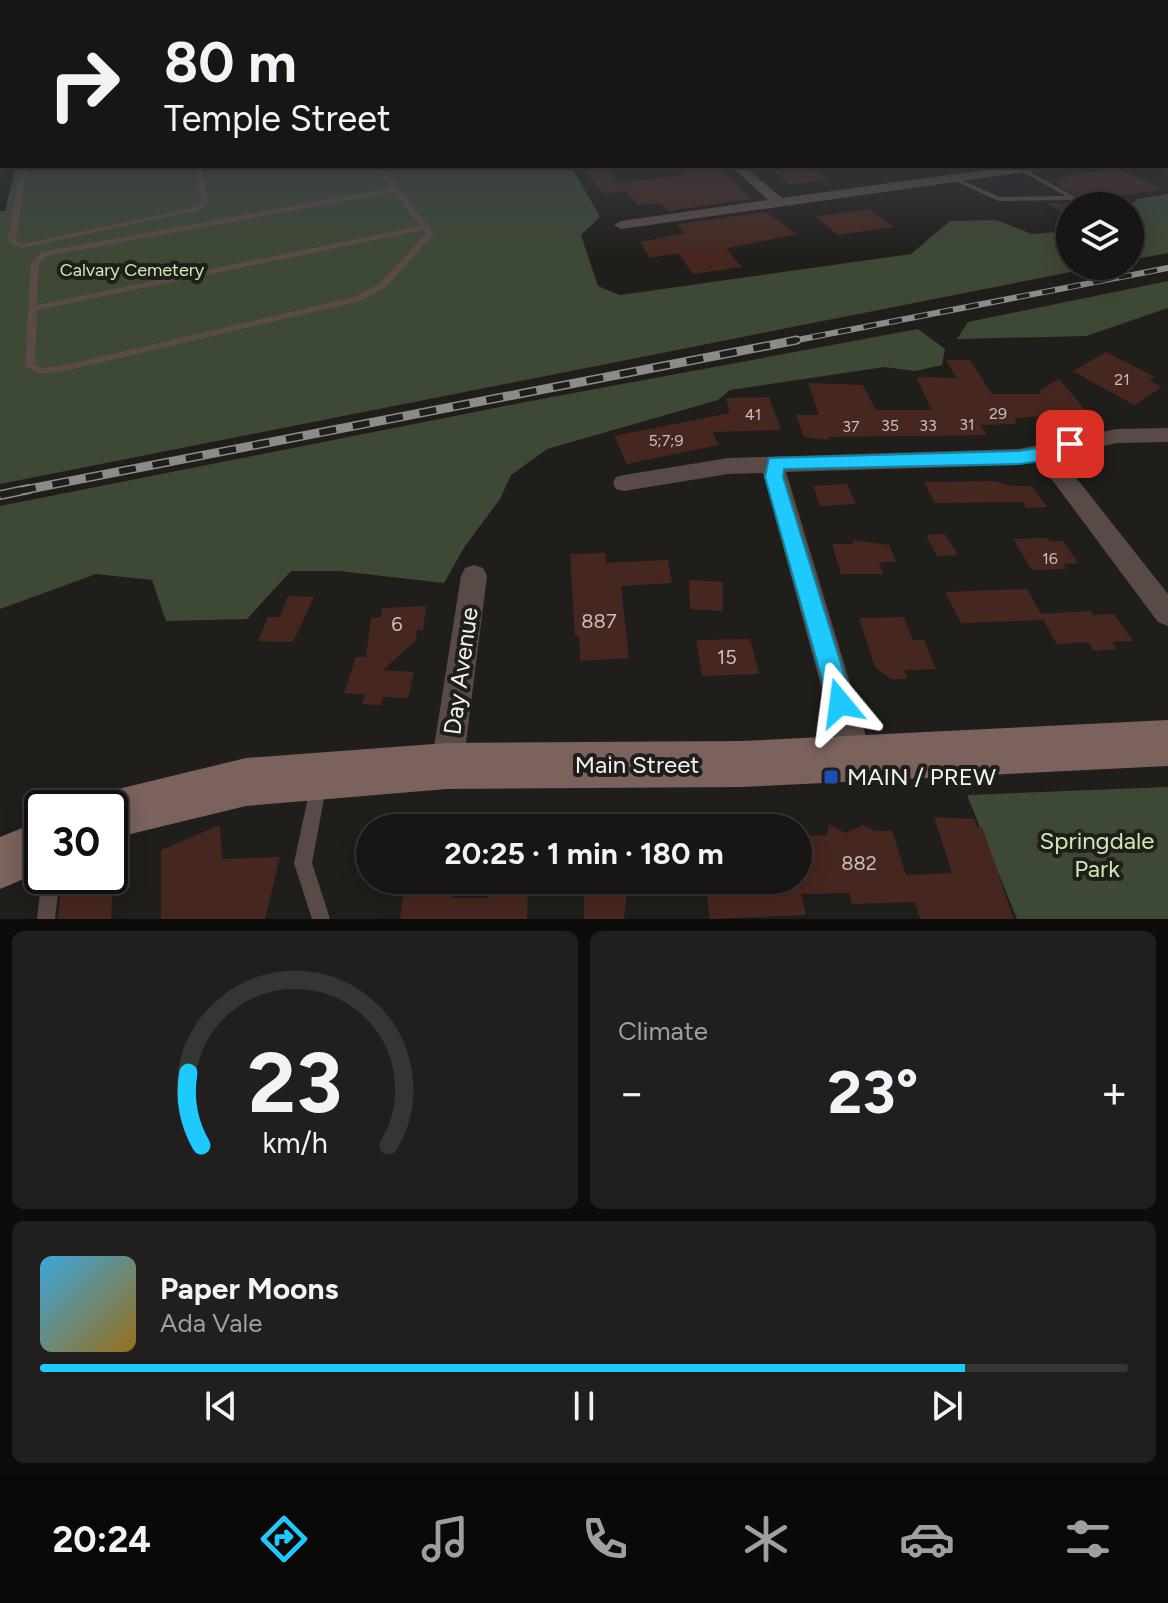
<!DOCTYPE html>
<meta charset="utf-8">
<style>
body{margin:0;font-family:Figtree,sans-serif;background:#211f1d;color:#f1f3f6;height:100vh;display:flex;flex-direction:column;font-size:30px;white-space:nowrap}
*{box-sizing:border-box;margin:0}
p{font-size:26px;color:#9f9fa0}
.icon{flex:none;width:44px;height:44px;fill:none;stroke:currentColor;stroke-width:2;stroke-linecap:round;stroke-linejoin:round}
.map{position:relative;height:919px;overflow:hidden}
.drawer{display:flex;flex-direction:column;gap:12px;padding:12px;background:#0d0c0b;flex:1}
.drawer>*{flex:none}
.hud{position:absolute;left:0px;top:0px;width:1168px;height:168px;box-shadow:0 4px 20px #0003,0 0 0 2px #363534;background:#181614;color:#f1f3f6;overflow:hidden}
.tools{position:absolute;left:1056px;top:192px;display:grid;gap:16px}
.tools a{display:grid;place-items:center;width:88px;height:88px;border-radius:50%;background:#181614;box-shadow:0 4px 20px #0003,0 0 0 2px #363534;font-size:40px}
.speed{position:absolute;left:24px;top:790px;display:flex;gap:16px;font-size:40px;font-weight:700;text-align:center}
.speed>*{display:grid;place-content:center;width:104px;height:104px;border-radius:50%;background:#181614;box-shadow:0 4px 20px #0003,0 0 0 2px #363534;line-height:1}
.speed .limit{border:4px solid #111;border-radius:12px;background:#fff;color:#111}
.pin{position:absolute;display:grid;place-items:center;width:68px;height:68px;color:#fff;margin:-34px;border-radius:16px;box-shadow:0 4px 12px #0006}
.me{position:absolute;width:88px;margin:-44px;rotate:344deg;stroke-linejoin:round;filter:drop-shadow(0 0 6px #0008)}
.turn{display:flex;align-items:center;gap:28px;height:168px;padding:0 32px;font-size:36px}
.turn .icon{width:104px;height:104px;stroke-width:2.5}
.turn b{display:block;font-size:56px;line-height:68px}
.big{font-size:60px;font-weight:700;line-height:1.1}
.drawer .tile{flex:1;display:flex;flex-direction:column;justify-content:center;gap:12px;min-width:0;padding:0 28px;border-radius:12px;background:#211f1d}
.drawer .dial{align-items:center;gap:0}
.dial svg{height:208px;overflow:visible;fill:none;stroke:#363534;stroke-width:7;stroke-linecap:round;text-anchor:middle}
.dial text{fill:#f1f3f6;stroke:none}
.song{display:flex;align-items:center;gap:24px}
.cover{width:96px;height:96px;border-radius:12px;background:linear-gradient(135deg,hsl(200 70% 55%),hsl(40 70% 35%))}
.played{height:8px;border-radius:4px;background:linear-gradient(90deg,#1ec9fd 85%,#363534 85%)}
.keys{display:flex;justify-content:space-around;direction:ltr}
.heat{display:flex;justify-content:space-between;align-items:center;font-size:44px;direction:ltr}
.drawer .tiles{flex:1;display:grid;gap:12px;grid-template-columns:1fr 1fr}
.tile:last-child{grid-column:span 2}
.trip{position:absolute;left:356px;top:814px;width:456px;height:80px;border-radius:40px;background:#181614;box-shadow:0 4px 20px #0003,0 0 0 2px #363534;font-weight:700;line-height:80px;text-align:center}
.tab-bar{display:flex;height:128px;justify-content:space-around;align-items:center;background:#0a0908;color:#9f9fa0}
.tab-bar .icon{width:56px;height:56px}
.tab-bar .on{color:#1ec9fd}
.tab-bar b{font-size:36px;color:#f1f3f6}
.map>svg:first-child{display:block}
</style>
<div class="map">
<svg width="1168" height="919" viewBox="0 0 1168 919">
<rect width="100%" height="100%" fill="#201e1a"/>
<g fill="#3e4935">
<polygon points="16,166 571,166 600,217 581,235 598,286 620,295 911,254 950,221 996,220 1032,234 1070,231 1070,266 1101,266 0,484 0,211 5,211"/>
<polygon points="1168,194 1168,253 1130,260 1130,206 1137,199"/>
<polygon points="1168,281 1168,308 1086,336 957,339 968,322"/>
<polygon points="918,329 945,349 942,365 915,371 884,367 730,390 718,400 547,449 511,475 500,499 465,546 444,583 339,571 291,571 247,619 166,621 152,580 96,574 0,609 0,506 520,403"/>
<polygon points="1168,787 1168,919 1017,919 967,795"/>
</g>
<g fill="#46271f">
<polygon points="606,166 625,191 603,194 584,168"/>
<polygon points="675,166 716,166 752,199 667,211 661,204 637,205 620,183 684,175"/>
<polygon points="768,166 808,166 827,179 791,185"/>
<polygon points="1118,168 1163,190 1100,198 1115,206 1070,206 1070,217 1046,203 1074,203 1080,199 1055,182 1069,180 1061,176"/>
<polygon points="869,209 894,227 837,235 816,216"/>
<polygon points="766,212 797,234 729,248 727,250 742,267 693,274 678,253 650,258 640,242 684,233 677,224"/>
<polygon points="1106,352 1155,377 1150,381 1162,387 1134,405 1073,371"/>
<polygon points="946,360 970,360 992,394 1042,394 1039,391 1059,379 1088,413 1015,418 1016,424 980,425 987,435 828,437 829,440 804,437 796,415 819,415 808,383 863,385 876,410 932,410 916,377 957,378"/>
<polygon points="769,397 781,430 712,432 719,445 627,464 614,436 730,413 726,398"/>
<polygon points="995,481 1013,486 1032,486 1047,507 1026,508 1023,502 935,503 924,482"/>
<polygon points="847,484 856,504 820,506 813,486"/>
<polygon points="945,534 958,555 937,556 926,535"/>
<polygon points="1047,538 1050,541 1063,541 1078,563 1063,564 1067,569 1032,570 1013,539"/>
<polygon points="852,540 889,545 896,562 879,562 883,574 841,574 832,544 854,544"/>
<polygon points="605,553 606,563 668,560 672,583 621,586 629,658 580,661 579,636 575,636 570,554"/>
<polygon points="689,580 723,582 723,611 690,609"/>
<polygon points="1027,589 1041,614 1091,611 1094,615 1114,614 1133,641 1112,642 1116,649 1094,651 1088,642 1057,644 1043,620 961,623 945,592"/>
<polygon points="288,596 314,597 293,642 258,641 268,617 280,617"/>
<polygon points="426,606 423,630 417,630 416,640 383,670 414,672 408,698 383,697 381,705 362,704 365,694 344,693 356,657 366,657 371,618 381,617 382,608"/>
<polygon points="904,617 913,640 924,640 936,669 904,670 908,679 891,679 875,667 859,618"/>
<polygon points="750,639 759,674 702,676 696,640"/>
<polygon points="934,817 974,819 977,827 982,827 1014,919 920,919 915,902 852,904 849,893 801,894 806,915 710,919 705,880 798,880 798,836 827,835 829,824 845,833 864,825 875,831 892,831 906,875 952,873"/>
<polygon points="220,825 222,859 280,857 265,919 161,919 161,850"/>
<polygon points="94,876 113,876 111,919 58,919 61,890"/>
<polygon points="405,880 454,880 453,898 488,898 489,880 528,880 527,919 400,919"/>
<polygon points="584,880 628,880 624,919 584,919"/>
</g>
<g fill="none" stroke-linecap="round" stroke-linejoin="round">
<g fill="#5a4a47" fill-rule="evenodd">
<polygon points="21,166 27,166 16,238 16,241 23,244 196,207 202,201 195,166 201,166 208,201 200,210 22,248 10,244 8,238"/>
<path d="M375,166H381L434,234L385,288L360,301L65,371L41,374L25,366L31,263L41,252L391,188ZM394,192L420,226L37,305L39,264L46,256ZM423,230L426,234L379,284L354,297L65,365L42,368L35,365L37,310Z"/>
<polygon points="1021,167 1077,198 1074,200 999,201 951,179 956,178 1000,197 1066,196 1019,170 1019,168"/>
<polygon points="318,780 324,782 326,788 312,863 330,919 312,919 294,863 310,788 312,782"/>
<polygon points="42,876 60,876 55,919 37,919"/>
</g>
<g fill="#5a4a47" fill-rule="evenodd">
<polygon points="1168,144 1168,152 1166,153 1166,145"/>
<polygon points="731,166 744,166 782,198 1013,166 1046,166 1040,170 621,229 614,225 621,221 768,200"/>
<polygon points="1168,428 1168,442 1117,443 1059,456 1168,594 1168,626 1158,622 1038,461 1019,465 786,472 873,759 868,770 857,775 846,770 841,759 763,473 728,474 624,491 616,489 613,483 616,477 624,475 728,458 1019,449 1117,429"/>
<polygon points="474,565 483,568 487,576 463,766 458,777 447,782 436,777 431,766 461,576 465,568"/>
</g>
<g fill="#7b625d" fill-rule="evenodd">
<polygon points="1168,720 1168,766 742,787 447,789 246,806 110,839 110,808 88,808 93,798 110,791 246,758 447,743 742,741"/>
<polygon points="42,820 42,871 0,889 0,837"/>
</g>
<polygon fill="#95746f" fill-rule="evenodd" points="0,156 2,166 9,166 0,168"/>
<g stroke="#8d8b88" stroke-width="6">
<polyline id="rail-far2" points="787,342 1168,268"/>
</g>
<g stroke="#8d8b88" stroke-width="9">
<polyline id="rail-far1" points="19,491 797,340"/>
</g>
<g stroke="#8d8b88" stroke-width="10">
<polyline id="rail" points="0,495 29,489"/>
</g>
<use href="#rail-far2" stroke="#201e1a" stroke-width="4" stroke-dasharray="13" stroke-linecap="butt"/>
<use href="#rail-far1" stroke="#201e1a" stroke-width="6" stroke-dasharray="17" stroke-linecap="butt"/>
<use href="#rail" stroke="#201e1a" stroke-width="7" stroke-dasharray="21" stroke-linecap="butt"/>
</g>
<linearGradient id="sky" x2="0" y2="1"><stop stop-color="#12100e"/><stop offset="0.5" stop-color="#3c4149"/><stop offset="1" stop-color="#3c4149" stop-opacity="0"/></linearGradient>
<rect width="1168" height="259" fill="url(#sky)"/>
<polygon fill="#1ec9fd" stroke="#1483a4" stroke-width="2" points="1070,438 1076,439 1076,448 1048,460 1019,464 784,469 783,477 853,703 849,711 840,715 831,711 765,477 769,458 1019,451 1045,447"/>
<rect fill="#1a4fb4" stroke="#201e1a" stroke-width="3" x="823" y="769" width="16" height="16" rx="4"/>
<g text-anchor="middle" stroke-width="8" stroke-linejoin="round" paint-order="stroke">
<g font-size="16" fill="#c8bfbc">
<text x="1122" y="385">21</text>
<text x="998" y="419">29</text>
<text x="753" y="420">41</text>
<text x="967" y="430">31</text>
<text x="890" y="431">35</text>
<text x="928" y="431">33</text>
<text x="851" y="432">37</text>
<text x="666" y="446">5;7;9</text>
<text x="1050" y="564">16</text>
</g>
<g font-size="18" fill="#cceab3" stroke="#201e1a">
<text x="132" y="276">Calvary Cemetery</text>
</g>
<g font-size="20" fill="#c8bfbc">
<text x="599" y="628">887</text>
<text x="397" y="631">6</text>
<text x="727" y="664">15</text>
<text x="859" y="870">882</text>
</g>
<g font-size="24" fill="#f3f2f0" stroke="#201e1a">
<text transform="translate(461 671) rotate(-82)" y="8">Day Avenue</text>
<text x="637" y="773">Main Street</text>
</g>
<g font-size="24" fill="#f3f2f0" stroke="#201e1a" text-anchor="start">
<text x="847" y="785">MAIN / PREW</text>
</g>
<g font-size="24" fill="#cceab3" stroke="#201e1a">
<text x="1097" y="849">Springdale<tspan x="1097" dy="28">Park</tspan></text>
</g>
</g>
</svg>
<div class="tools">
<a><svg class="icon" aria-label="layers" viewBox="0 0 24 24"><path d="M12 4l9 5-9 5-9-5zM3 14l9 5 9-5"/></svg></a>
</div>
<div class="speed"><div class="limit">30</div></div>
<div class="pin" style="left:1070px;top:444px;background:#d93025"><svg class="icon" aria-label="arrive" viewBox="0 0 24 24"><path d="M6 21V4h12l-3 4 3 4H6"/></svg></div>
<svg class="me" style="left:840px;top:703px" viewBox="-20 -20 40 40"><path d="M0-17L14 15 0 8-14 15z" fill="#1ec9fd" stroke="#fff" stroke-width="4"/></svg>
<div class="trip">20:25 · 1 min · 180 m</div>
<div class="hud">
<div class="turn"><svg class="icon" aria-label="right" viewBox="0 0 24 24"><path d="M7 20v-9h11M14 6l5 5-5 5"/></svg><div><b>80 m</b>Temple Street</div></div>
</div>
</div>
<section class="drawer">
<div class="tiles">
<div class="tile dial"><svg viewBox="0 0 100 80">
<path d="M14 69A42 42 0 1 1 86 69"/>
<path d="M14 69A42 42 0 0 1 9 41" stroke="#1ec9fd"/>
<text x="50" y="56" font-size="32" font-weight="700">23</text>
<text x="50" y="72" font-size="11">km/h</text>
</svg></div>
<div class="tile"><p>Climate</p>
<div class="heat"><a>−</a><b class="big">23°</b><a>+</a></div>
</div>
<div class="tile">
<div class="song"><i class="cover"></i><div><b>Paper Moons</b><p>Ada Vale</p></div></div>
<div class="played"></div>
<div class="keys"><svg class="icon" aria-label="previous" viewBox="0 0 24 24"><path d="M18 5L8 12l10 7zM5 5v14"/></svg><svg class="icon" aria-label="pause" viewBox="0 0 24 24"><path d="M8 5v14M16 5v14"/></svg><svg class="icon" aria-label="next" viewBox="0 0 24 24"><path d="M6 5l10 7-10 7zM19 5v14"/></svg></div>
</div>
</div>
</section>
<nav class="tab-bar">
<b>20:24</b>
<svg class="icon on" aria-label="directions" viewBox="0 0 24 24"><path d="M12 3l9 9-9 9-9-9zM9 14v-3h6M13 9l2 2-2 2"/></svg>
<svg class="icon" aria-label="music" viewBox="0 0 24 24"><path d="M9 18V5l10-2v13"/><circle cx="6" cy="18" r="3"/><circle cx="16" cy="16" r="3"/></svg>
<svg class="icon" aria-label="phone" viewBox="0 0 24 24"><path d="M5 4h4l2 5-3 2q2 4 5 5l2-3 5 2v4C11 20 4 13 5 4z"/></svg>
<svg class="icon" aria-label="climate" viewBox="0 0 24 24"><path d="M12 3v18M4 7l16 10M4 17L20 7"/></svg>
<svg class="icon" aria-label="car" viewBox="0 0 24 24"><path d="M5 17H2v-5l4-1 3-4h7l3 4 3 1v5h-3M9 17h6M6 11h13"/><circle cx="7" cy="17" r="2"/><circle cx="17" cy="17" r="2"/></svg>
<svg class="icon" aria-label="filters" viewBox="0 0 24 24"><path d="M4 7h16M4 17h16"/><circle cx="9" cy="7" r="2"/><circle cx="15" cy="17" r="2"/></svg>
</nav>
